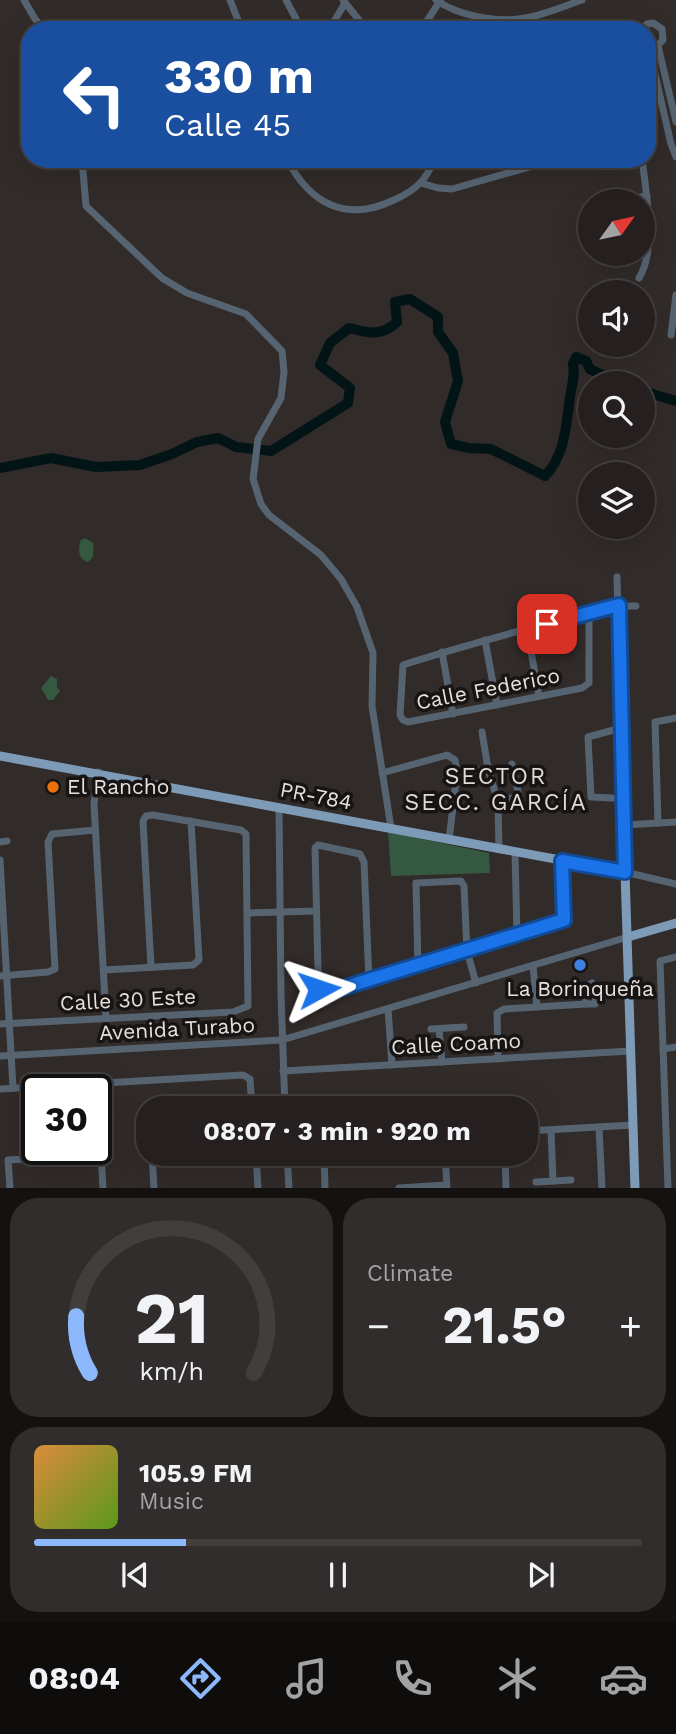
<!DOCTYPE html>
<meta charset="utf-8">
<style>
body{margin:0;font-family:"Work Sans",sans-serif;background:#312d2c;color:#f1f3f6;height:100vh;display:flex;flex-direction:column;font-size:26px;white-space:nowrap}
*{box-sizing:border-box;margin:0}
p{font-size:23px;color:#a3a3a4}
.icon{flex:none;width:38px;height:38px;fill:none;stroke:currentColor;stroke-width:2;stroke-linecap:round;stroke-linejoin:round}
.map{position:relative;height:1188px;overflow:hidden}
.details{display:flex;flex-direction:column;gap:10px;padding:10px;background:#141211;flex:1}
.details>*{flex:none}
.hud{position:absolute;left:21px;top:21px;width:635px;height:147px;border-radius:28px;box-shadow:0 7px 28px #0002,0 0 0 2px #423e3d;background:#1a4fa0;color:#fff;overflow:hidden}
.needle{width:46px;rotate:57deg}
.fabs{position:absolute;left:578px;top:189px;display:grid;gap:14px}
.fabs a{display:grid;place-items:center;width:77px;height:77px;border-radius:50%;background:#25201f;box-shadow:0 7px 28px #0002,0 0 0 2px #423e3d;font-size:35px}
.speed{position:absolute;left:21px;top:1074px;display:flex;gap:14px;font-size:35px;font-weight:700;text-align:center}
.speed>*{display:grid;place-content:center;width:91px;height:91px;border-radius:50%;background:#25201f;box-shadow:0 7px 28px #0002,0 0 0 2px #423e3d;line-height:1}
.speed .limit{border:4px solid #111;border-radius:10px;background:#fff;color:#111}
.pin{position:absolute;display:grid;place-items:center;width:60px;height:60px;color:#fff;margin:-30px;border-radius:14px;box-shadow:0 4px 10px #0006}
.me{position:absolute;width:77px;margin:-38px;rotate:85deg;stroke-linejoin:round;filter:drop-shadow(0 0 5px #0008)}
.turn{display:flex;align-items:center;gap:24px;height:147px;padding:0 28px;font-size:32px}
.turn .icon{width:91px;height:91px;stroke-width:2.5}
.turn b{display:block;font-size:49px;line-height:60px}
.big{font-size:52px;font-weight:700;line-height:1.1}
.details .card{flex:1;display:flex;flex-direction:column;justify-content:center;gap:10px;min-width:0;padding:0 24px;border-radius:28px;background:#312d2c}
.details .dial{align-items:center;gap:0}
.dial svg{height:182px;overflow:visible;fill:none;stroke:#423e3d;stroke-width:7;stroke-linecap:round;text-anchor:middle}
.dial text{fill:#f1f3f6;stroke:none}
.song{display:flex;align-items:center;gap:21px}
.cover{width:84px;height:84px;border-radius:10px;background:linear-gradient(135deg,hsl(30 70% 55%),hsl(90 70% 35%))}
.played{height:7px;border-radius:4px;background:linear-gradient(90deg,#8db9fc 25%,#423e3d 25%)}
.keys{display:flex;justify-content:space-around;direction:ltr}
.heat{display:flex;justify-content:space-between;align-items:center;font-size:38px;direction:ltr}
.details .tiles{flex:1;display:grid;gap:10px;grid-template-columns:1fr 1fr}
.card:last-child{grid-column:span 2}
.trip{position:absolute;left:136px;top:1096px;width:402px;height:70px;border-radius:28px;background:#25201f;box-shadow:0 7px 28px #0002,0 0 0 2px #423e3d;font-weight:700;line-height:70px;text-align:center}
.tabs{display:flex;height:112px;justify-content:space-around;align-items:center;background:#0f0d0c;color:#a3a3a4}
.tabs .icon{width:49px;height:49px}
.tabs .active{color:#8db9fc}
.tabs b{font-size:32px;color:#f1f3f6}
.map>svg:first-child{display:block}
</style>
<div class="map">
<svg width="676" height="1188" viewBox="0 0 676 1188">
<rect width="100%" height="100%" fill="#312b29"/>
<g fill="#355841">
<path d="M85,538L93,543C94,550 95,559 87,562C77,557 79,550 80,541Z"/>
<polygon points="51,676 57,679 57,687 60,691 53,700 48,700 41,688"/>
<polygon points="388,832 489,853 490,873 391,876"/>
</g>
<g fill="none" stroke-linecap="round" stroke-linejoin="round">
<g stroke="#031417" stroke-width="10">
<polyline points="642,391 676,401"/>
<path d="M0,468L51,458L96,467L140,465L172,454L197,442L218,438L236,447L271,451L348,403L350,388L320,365L330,343L349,328C368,333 381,337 397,322L395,302L410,299L438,317V332L453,353L458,381L445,422L451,444L469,448L491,449L545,476C567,453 566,421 571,391C573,380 575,375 573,364L576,357L586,361L590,369L618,383"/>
</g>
<g stroke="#566472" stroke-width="7">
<polyline points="24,0 35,19 45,30"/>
<polyline points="230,0 242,30"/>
<polyline points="286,0 302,30"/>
<polyline points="343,0 367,30"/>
<path d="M436,0C458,16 498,23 525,18C544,15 564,6 582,0"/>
<polyline points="329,30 345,3"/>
<polyline points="421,30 440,1"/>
<polyline points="591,30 627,30"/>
<polyline points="641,30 647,24 653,23 662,29 663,40 656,47"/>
<polyline points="658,46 676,122"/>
<polyline points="649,48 671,144 676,157"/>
<polyline points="82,159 86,206 162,278 187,293 246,314 282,351 284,372 281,398 258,439 253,479 261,504 269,515 321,555 341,579 357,607 373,653 372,706 391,828"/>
<path d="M287,159C310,204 346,223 394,200C403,196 414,190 421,182C427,176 431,167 435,159"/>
<polyline points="421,183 438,188 452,189 557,159"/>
<polyline points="615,201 647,196"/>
<path d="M639,278C657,250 646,192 642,159"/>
<polyline points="671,335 676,295"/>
<polyline points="617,577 625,872 676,884"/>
<path d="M589,613V683L582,688L408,722L403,720L400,715L403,665C452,649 502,636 552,622C580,615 608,605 636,606"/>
<polyline points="527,629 539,696"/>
<polyline points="485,640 497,705"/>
<polyline points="442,652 453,714"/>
<polyline points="482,732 488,769 498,802 499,849"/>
<polyline points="98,772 94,804 106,1018"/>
<polyline points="382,773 447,755 455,760 457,773 449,840"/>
<polyline points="457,773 488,769"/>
<polyline points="612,798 591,797 588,737 621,728"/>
<polyline points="498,802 519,796 512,764"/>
<polyline points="279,807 281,994 285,1108"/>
<polyline points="658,823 655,722 676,718"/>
<polyline points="624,825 676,822"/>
<polyline points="0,842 7,841"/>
<polyline points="515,852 517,936"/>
<polyline points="0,860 13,1088"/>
<polyline points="248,913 316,911"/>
<polyline points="418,966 416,883 461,881 464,886 467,951 476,983"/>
<polyline points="533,966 537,1007"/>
<polyline points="104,970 193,965 199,960 191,821"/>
<polyline points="0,976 48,972 55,969 48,842 52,834 95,830"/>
<path d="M369,981L364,862L360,854L318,845L315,848L318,970L319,989L325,994C405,970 485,947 563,920L562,861"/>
<polygon points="592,983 596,990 595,1004 586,1004 585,987"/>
<polyline points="388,1009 392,1065"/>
<polyline points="0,1024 233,1012 248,1006 246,834 241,830 153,815 146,816 143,821 151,967"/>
<polyline points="431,1029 464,1027"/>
<polyline points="439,1029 442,1062"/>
<polyline points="663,1049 676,1047"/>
<polyline points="0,1056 282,1040 628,937"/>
<polyline points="498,1059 497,1013 504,1009 586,1004"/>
<polyline points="283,1071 631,1051"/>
<polyline points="97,1083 103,1188"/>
<polyline points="0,1089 243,1075 250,1079 252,1108"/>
<polyline points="599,1127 602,1188"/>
<polyline points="551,1130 553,1181"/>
<polyline points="527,1131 633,1125"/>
<polyline points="152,1153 154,1188"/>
<polyline points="256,1153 258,1188"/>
<polyline points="287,1153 289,1188"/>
<polyline points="324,1153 325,1188"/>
<polyline points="445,1153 447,1188"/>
<polyline points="505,1153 506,1188"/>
<polyline points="536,1182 571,1180"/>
<polyline points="10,1188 8,1160 102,1155"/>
<polyline points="399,1188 446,1185"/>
<polyline points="668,1188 660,961 676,957"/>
</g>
<g stroke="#7d9ab7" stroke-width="9">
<polyline points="0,756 625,872 635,1188"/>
<polyline points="628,937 676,923"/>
</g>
</g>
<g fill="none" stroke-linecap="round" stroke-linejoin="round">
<g stroke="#114b97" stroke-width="18">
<polyline id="route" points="319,989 326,993 564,920 562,861 625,872 619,605 547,624"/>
</g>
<use href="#route" stroke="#1a73e8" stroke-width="12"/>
</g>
<circle fill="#e8710a" stroke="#171413" stroke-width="2.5" cx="53" cy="787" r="7"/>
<circle fill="#3f7fe0" stroke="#171413" stroke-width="2.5" cx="580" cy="965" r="7"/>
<g text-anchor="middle" stroke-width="7" stroke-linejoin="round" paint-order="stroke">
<g font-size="21" fill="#e5e1df" stroke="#171413">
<text transform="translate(488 689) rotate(-11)" y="7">Calle Federico</text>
<text transform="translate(316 796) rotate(11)" y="7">PR-784</text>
<text transform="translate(128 1000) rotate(-3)" y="7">Calle 30 Este</text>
<text transform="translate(177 1029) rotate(-3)" y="7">Avenida Turabo</text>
<text transform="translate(456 1044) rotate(-3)" y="7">Calle Coamo</text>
</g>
<g font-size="21" fill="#e5e1df" stroke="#171413" text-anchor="start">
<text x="67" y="794">El Rancho</text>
<text x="580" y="996" text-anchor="middle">La Borinqueña</text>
</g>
<g font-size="23" letter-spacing="2" fill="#e1d9d6" stroke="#171413">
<text x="496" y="784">SECTOR<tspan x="496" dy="26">SECC. GARCÍA</tspan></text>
</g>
</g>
</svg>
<div class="fabs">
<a><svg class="needle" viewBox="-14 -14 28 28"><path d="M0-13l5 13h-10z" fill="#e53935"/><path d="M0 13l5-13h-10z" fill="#a3a3a4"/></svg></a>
<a><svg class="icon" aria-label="sound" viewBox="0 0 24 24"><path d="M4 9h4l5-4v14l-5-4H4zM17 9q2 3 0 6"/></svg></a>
<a><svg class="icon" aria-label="search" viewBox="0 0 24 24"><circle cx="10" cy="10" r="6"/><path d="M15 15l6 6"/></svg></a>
<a><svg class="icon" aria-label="layers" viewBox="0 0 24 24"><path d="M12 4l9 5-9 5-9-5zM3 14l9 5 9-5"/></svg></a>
</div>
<div class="speed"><div class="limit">30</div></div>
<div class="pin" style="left:547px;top:624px;background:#d93025"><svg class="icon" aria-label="arrive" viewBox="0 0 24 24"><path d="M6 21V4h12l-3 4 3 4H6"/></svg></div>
<svg class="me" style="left:319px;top:989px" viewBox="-20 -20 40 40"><path d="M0-17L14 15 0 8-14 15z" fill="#1a73e8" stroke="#fff" stroke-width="4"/></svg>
<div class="trip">08:07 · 3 min · 920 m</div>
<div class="hud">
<div class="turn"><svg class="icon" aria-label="left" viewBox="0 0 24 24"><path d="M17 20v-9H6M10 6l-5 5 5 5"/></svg><div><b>330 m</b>Calle 45</div></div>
</div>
</div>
<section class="details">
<div class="tiles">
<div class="card dial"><svg viewBox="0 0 100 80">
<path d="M14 69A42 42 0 1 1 86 69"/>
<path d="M14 69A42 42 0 0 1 8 44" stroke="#8db9fc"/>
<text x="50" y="56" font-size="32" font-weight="700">21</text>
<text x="50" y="72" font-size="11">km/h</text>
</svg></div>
<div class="card"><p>Climate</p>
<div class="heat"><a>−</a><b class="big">21.5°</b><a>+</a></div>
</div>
<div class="card">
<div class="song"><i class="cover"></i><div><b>105.9 FM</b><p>Music</p></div></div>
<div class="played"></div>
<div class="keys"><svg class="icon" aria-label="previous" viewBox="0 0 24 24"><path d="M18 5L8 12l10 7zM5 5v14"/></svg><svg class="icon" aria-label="pause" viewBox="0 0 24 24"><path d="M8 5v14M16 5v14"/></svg><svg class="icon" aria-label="next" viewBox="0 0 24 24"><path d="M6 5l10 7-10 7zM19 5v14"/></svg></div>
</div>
</div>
</section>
<nav class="tabs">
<b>08:04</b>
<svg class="icon active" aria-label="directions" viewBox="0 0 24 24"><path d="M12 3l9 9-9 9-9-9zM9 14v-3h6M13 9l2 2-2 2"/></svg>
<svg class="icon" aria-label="music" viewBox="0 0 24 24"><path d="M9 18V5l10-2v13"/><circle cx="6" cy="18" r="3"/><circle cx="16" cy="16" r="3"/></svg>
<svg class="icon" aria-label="phone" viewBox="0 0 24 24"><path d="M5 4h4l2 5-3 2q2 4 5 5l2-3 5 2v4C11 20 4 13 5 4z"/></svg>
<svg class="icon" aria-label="climate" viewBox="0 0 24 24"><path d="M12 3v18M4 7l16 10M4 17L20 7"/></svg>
<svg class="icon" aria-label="car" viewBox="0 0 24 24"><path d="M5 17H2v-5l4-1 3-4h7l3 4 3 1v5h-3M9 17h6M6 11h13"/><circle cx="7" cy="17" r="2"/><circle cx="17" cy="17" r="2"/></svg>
</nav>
